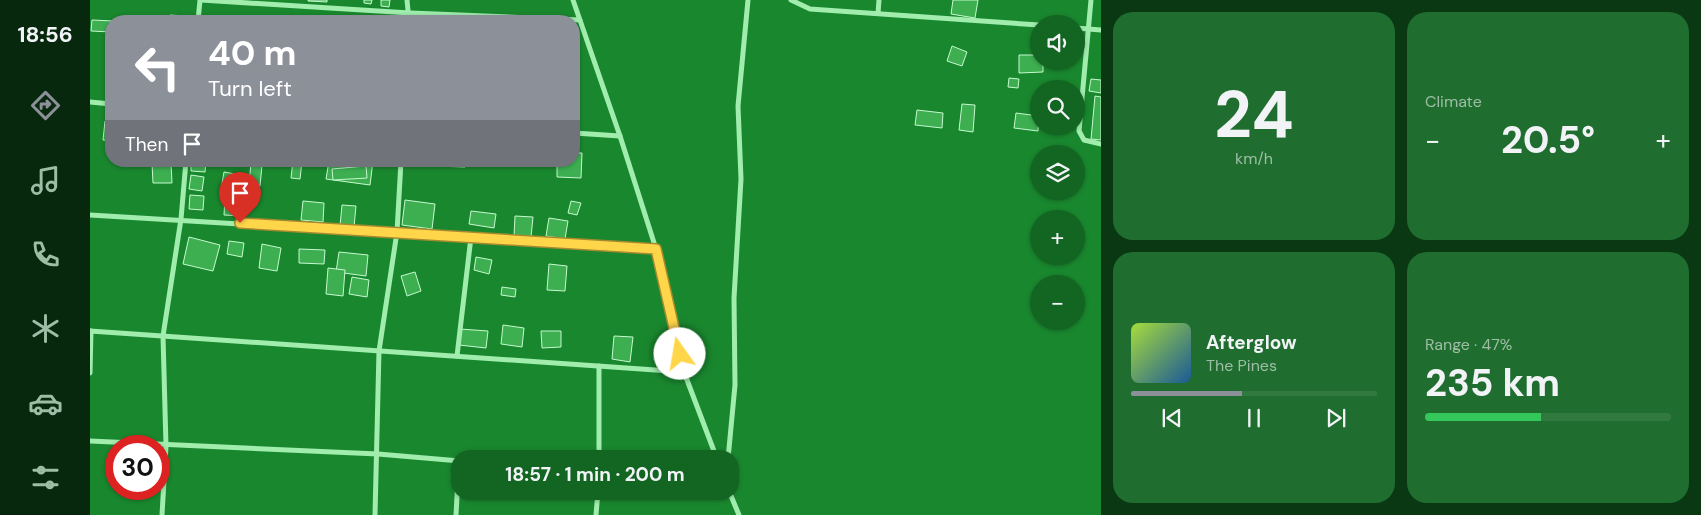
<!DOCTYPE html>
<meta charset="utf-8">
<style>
body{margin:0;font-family:"DM Sans",sans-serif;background:#206e2f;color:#f1f3f6;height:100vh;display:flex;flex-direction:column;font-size:19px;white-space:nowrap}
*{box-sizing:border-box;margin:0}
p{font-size:16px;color:#9dbda5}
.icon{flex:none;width:28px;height:28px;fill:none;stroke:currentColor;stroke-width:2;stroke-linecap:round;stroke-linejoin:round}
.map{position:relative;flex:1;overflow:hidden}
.drawer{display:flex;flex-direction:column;gap:12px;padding:12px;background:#0a3813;width:600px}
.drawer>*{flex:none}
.top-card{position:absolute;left:15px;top:15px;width:475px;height:152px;border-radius:20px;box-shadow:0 1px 4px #0004;background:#8c9099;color:#fff;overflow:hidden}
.tools{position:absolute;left:940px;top:15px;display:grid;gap:10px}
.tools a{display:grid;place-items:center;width:55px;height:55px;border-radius:50%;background:#136522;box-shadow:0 1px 4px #0004;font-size:25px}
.speed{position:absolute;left:15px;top:435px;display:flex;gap:10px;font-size:25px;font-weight:700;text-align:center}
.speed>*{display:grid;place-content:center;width:65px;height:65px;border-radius:50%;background:#136522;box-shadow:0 1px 4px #0004;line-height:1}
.speed .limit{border:8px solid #d22;background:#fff;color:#111}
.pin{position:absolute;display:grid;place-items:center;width:42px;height:42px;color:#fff;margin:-51px -21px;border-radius:50% 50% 50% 0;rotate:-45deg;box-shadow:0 0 5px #0007}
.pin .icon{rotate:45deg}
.me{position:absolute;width:55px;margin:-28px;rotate:347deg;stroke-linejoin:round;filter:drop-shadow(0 0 4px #0008)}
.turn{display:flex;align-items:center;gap:18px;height:105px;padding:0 20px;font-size:22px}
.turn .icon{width:65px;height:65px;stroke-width:2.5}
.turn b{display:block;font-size:35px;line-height:42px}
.then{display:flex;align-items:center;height:48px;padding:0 20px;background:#0003;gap:10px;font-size:19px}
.big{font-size:38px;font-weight:700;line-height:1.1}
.drawer .card{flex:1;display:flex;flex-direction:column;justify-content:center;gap:8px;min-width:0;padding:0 18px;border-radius:20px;background:#206e2f}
.drawer .dial{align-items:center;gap:0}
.dial b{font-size:65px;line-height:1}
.song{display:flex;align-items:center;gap:15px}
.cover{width:60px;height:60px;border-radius:8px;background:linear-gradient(135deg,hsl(80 70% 55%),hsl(210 70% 35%))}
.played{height:5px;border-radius:2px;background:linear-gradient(90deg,#8c9099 45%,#327940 45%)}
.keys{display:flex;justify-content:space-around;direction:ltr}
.heat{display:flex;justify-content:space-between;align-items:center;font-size:28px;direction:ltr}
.charge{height:8px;border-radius:4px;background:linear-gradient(90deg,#34c759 47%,#327940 0)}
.drawer .tiles{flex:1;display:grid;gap:12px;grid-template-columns:repeat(2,1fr)}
.trip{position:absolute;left:361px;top:450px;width:288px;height:50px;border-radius:20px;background:#136522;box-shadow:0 1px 4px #0004;font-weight:700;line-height:50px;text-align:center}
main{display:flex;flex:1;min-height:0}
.dock{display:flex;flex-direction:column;width:90px;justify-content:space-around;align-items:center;background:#08280e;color:#9dbda5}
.dock .icon{width:35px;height:35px}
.dock .active{color:#8c9099}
.dock b{font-size:22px;color:#f1f3f6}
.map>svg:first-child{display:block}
</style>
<main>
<nav class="dock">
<b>18:56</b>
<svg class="icon active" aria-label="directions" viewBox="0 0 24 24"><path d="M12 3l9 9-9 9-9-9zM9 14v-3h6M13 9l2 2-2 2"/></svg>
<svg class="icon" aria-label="music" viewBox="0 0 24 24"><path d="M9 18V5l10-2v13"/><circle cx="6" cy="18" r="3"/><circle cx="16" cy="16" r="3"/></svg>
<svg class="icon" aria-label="phone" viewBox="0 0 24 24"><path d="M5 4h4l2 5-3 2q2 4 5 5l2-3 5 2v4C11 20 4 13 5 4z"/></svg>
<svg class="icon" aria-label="climate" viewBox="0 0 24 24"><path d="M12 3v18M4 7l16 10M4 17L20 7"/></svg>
<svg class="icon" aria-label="car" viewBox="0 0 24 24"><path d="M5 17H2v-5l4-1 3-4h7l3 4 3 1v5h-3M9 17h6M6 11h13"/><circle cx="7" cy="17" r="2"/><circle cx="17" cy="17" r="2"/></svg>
<svg class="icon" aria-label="filters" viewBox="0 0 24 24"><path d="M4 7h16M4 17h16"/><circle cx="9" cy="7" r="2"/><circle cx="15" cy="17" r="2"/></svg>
</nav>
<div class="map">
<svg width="1011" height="515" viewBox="0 0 1011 515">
<rect width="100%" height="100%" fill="#19872e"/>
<g fill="#3daf51" stroke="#c6f9cf">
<polygon points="218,0 237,0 237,2 218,1"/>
<polygon points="274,0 282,0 281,4 274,3"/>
<polygon points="291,0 300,0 299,7 291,6"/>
<polygon points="863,0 888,0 885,18 861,14"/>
<polygon points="80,15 96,16 96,21 79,21"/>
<polygon points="2,20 24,21 21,21 21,32 1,31"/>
<polygon points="862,46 877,52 872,66 857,61"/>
<polygon points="929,55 949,55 949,61 953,61 953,72 929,73"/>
<polygon points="919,78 929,79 928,88 918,87"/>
<polygon points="1001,79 1011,80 1011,93 999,91"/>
<polygon points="1005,96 1011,97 1011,140 1001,139"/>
<polygon points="872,104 885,105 883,132 869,130"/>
<polygon points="827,110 853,113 852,128 825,125"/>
<polygon points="926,113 949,116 948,131 924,128"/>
<polygon points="15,121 21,122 21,141 13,140"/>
<polygon points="484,153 492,153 491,178 467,177 467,161 484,161"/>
<polygon points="101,161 116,161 115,172 101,171"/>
<polygon points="203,161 212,161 210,179 201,178"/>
<polygon points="239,161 283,161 280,185 236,179"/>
<polygon points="345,161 376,161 375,167 345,166"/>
<polygon points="81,163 82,183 63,183 62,164"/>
<polygon points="161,163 172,165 170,186 159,184"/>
<polygon points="276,166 277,178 243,180 242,169"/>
<polygon points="134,172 157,176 155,193 131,189"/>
<polygon points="101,175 114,177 112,191 99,189"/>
<polygon points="100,195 114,196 113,210 99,209"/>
<polygon points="135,196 155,196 154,216 134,215"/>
<polygon points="315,200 345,204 342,229 312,225"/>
<polygon points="213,201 234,203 233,222 211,220"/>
<polygon points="481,201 491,203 487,215 478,213"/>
<polygon points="252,205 266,206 264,227 250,226"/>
<polygon points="381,211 406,214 404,228 379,224"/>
<polygon points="425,216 443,217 441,237 424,236"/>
<polygon points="459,218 478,221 475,239 456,236"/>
<polygon points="99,237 130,245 123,271 93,264"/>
<polygon points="139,241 154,243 152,257 137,254"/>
<polygon points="172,244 191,248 187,271 169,268"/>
<polygon points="209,249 235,250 234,264 209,263"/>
<polygon points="249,252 278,255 276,276 246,272"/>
<polygon points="386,257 402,260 399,274 384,270"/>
<polygon points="459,264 477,266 475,291 457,290"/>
<polygon points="238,268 255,270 253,296 236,294"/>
<polygon points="325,272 331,291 317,296 311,276"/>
<polygon points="262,277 279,280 277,297 259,294"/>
<polygon points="412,287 426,289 425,297 411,295"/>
<polygon points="413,325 434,328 432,347 411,344"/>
<polygon points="370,329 398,331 396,348 369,345"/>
<polygon points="451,331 471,331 471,347 452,348"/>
<polygon points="524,336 543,337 540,362 522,359"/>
</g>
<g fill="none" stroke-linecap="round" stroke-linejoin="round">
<g stroke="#a0edae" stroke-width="5">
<polyline points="111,0 320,13 490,20"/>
<polyline points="317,0 319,21"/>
<polyline points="483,0 530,136 566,249 594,372 627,459"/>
<polyline points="701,0 720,9 949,25"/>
<polyline points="1001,0 989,131 994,140 1011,144"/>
<polyline points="788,13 789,0"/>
<polyline points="108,21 110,0"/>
<polyline points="986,28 1011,30"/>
<polyline points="0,102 21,104"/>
<polyline points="484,133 530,136"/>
<polyline points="0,215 566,249"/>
<polyline points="0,331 594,372"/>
<polyline points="367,356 381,237"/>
<polyline points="509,366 509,459"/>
<polyline points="0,373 1,331"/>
<polyline points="0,441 288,454 370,461"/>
<polyline points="638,459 645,385 644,298 651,179 648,106 658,0"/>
<polyline points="639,491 649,515"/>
<polyline points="72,515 76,446 73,336 91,219 96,161"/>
<polyline points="285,515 289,351 307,232 311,161"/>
<polyline points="366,515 369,461"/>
<polyline points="506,515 508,491"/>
</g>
</g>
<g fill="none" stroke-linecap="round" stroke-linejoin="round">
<g stroke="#a68a30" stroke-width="12">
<polyline id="route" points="150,223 566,249 590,354"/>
</g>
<use href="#route" stroke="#ffd54a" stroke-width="9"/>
</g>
</svg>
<div class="tools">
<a><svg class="icon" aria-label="sound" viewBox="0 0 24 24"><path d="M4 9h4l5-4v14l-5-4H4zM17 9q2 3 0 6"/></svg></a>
<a><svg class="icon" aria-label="search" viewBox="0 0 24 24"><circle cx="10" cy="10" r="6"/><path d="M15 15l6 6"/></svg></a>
<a><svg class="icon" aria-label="layers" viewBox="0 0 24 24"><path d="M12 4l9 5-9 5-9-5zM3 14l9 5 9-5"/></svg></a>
<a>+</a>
<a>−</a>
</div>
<div class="speed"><div class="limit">30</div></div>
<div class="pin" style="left:150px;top:223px;background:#d93025"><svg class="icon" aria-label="arrive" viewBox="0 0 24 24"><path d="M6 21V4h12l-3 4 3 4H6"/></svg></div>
<svg class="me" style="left:590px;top:354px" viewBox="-20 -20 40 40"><circle r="19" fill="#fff"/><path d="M0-13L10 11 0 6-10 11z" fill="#ffd54a"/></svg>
<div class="trip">18:57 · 1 min · 200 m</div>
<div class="top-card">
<div class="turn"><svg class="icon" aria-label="left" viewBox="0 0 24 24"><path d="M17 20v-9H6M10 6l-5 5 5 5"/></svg><div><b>40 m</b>Turn left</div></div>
<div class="then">Then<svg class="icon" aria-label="arrive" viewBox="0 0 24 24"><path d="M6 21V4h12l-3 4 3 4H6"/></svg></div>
</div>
</div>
<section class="drawer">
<div class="tiles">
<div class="card dial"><b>24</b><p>km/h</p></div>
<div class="card"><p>Climate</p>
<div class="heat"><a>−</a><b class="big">20.5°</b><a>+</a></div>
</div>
<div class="card">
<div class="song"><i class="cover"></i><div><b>Afterglow</b><p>The Pines</p></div></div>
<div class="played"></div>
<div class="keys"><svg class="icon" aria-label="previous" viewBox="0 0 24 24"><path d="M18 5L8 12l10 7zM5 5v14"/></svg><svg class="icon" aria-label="pause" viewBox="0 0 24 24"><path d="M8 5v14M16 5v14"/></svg><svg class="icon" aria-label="next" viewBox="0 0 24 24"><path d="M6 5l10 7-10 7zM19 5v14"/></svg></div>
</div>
<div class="card"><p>Range · 47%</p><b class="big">235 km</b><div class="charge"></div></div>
</div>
</section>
</main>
